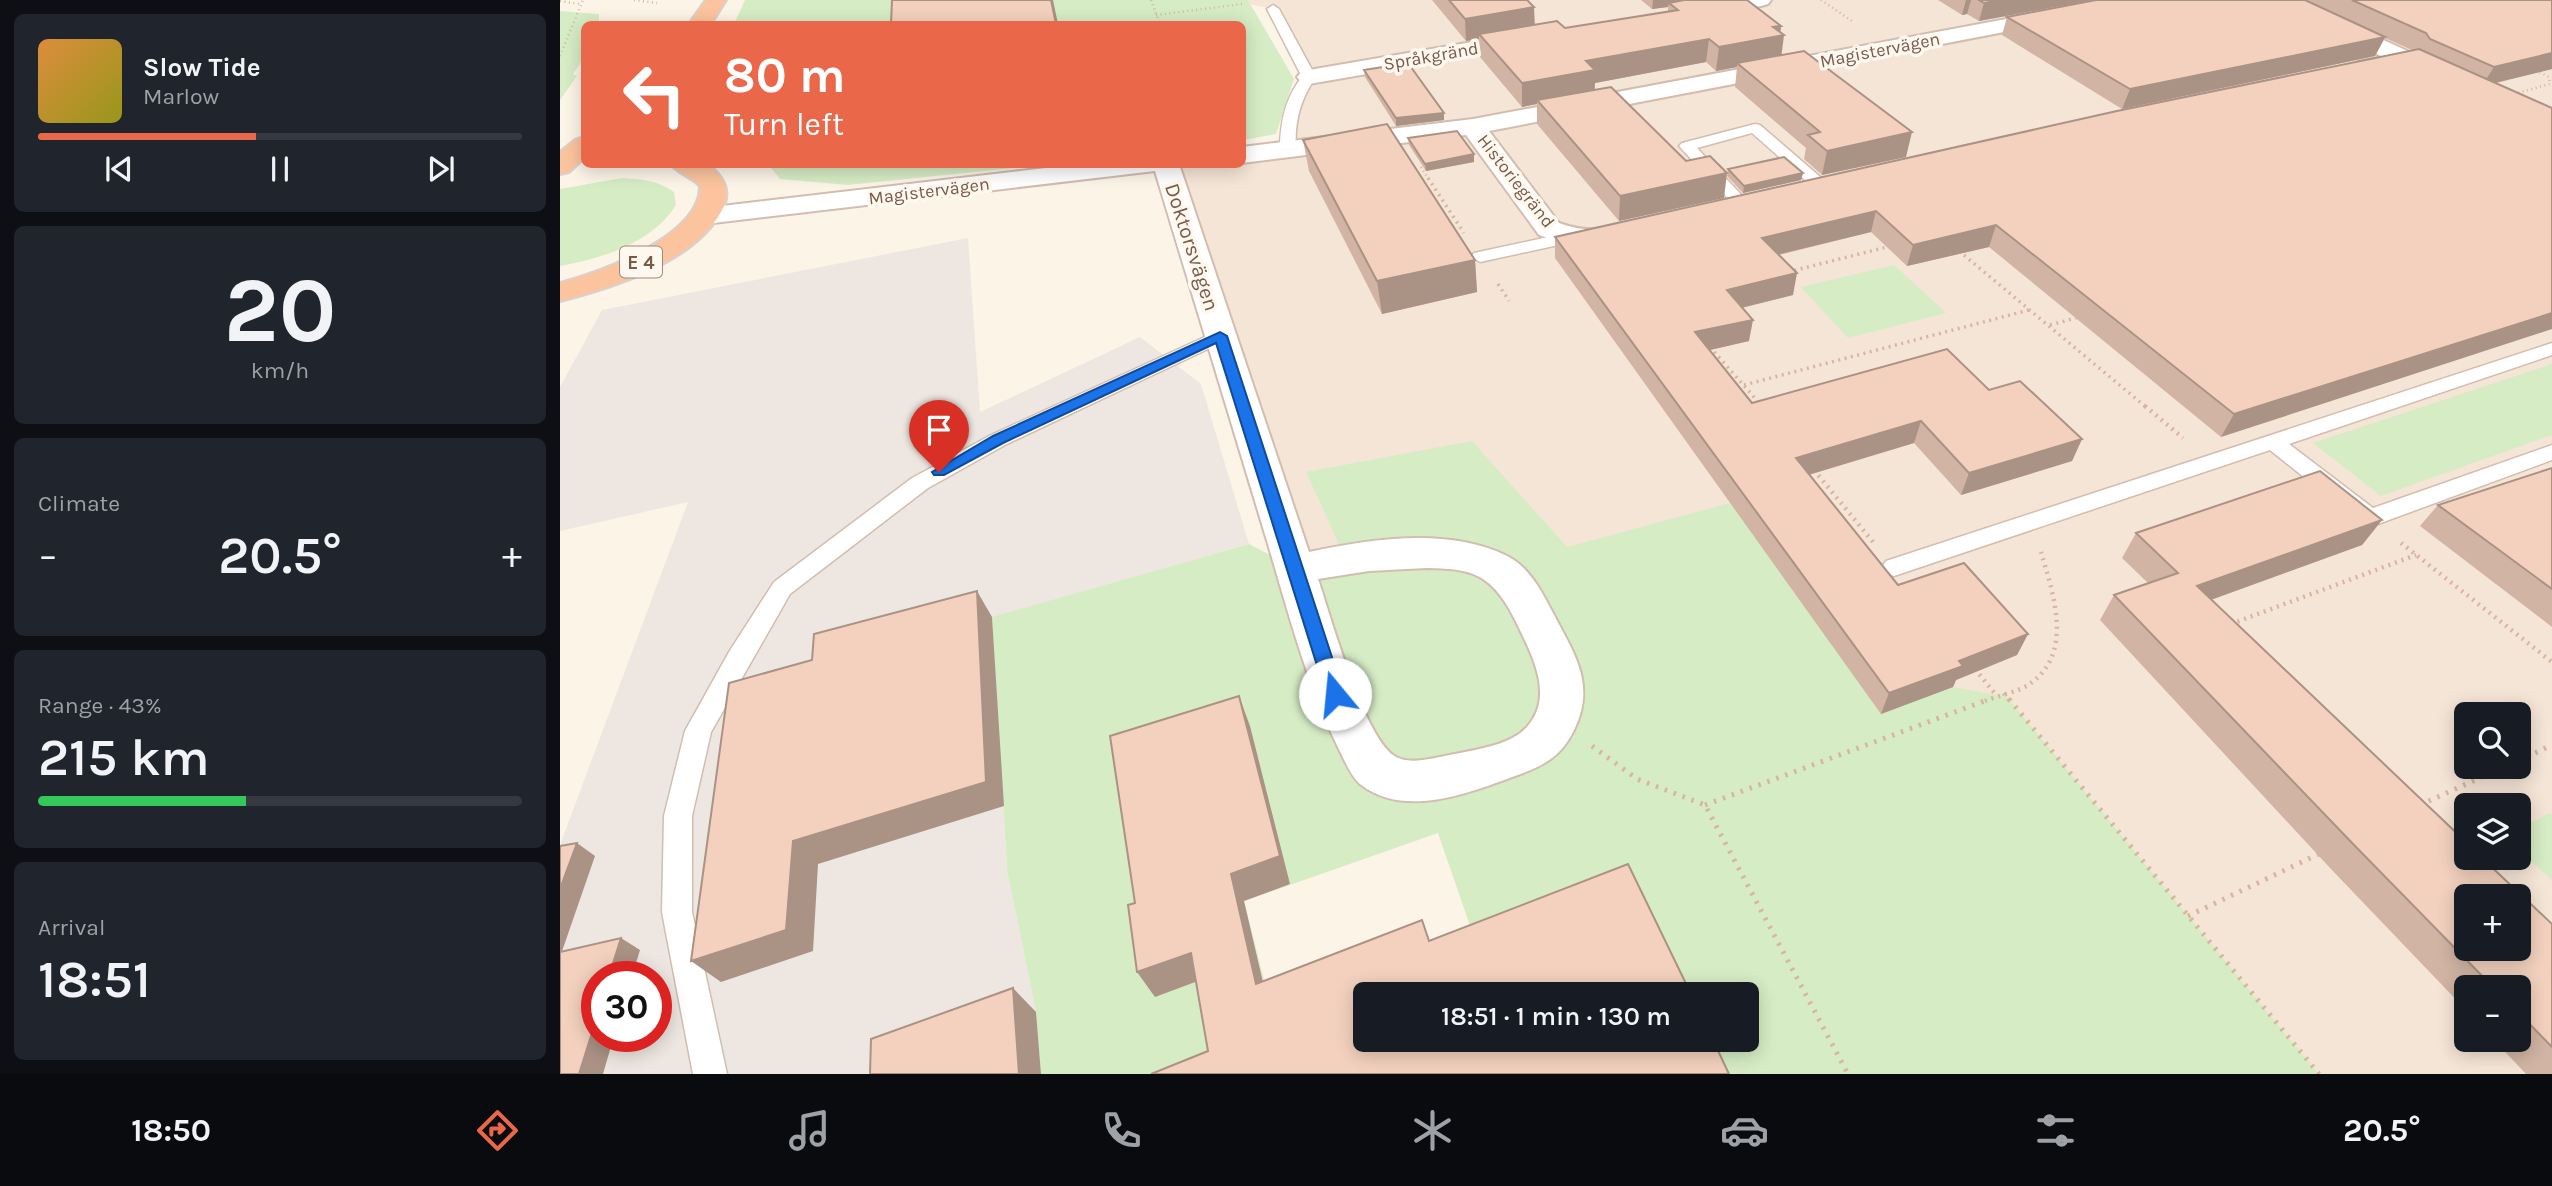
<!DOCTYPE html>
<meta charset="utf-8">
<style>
body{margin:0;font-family:Karla,sans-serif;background:#20242c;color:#f1f3f6;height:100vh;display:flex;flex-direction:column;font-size:26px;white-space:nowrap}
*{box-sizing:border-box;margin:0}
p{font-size:23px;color:#9ea1a6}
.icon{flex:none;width:38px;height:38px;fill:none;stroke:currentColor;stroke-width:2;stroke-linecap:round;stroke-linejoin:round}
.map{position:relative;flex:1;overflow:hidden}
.details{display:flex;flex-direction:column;gap:14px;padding:14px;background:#0d0f14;width:560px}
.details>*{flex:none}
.banner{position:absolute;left:21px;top:21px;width:665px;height:147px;border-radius:10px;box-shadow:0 4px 18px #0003;background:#ea674a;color:#fff;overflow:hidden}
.tools{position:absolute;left:1894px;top:702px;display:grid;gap:14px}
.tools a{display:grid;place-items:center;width:77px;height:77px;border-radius:10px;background:#171b24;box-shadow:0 4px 18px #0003;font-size:35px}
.speed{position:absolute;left:21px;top:961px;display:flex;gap:14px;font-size:35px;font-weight:700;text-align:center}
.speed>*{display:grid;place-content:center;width:91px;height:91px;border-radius:50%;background:#171b24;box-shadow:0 4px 18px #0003;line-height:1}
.speed .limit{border:10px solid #d22;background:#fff;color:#111}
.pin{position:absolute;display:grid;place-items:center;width:60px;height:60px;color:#fff;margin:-72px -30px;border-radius:50% 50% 50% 0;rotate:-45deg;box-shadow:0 0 7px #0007}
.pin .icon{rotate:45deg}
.me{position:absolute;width:77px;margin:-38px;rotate:343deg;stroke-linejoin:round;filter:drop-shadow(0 0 5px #0008)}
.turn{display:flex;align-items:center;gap:24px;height:147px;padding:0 28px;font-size:32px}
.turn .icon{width:91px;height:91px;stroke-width:2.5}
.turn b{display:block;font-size:49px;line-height:60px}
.big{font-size:52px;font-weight:600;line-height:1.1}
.details .card{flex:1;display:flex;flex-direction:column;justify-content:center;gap:10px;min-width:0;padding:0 24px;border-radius:10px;background:#20242c}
.details .dial{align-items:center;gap:0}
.dial b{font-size:91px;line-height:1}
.song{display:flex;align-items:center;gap:21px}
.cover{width:84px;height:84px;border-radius:10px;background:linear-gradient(135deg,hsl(30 70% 55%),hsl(60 70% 35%))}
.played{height:7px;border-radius:4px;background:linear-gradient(90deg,#ea674a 45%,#363941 45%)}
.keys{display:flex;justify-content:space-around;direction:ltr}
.heat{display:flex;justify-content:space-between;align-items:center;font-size:38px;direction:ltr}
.charge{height:10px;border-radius:5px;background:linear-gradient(90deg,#34c759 43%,#363941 0)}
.trip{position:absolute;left:793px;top:982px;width:406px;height:70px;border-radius:10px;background:#171b24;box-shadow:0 4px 18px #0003;font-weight:600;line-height:70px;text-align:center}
.menu{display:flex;height:112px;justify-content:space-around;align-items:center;background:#090b0e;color:#9ea1a6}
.menu .icon{width:49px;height:49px}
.menu .current{color:#ea674a}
.menu b{font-size:32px;color:#f1f3f6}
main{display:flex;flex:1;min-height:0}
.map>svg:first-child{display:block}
</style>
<main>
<section class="details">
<div class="card">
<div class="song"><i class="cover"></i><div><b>Slow Tide</b><p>Marlow</p></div></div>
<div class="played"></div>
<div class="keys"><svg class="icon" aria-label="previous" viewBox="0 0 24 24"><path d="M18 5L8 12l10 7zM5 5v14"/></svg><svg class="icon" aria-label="pause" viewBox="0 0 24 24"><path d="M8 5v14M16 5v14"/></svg><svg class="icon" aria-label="next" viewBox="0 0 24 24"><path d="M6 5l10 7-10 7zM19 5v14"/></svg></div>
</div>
<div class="card dial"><b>20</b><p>km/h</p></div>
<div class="card"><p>Climate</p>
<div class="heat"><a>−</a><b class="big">20.5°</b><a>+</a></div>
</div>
<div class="card"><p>Range · 43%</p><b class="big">215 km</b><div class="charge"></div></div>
<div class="card"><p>Arrival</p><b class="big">18:51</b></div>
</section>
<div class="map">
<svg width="1992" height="1074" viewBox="0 0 1992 1074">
<rect width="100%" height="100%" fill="#fdf4e8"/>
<path fill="#f5e5d6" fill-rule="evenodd" d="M668,0H1992V1074H1759L1444,693L1145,805L737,569L606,165L682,164L683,155L728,149L749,77L713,9ZM1906,714H1958V766H1906ZM1906,805H1958V858H1906ZM1906,896H1958V948H1906ZM1906,987H1958V1040H1906Z"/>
<path fill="#eee7e1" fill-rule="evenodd" d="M408,238L420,412L580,337L641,384L689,544L432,618L447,870L476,1012L481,1074H0V845L128,502L0,531V387L42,310ZM37,976H96V1036H37Z"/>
<g fill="#d6ecc5">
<polygon points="185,0 688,0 734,79 716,134 683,140 682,24 174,24"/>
<polygon points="0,11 39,14 39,24 24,24 24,58 13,74 17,76 0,100"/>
<polygon points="209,165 481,165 288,185 220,179"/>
<path d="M62,178C81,179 97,180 114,192L116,205C92,243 43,258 0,266V189Z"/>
<polygon points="1334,265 1386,313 1288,338 1241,287"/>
<polygon points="1992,364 1992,435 1821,496 1753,443"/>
<polygon points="912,441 1007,547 1170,503 1321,713 1393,687 1436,695 1444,693 1759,1074 1152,1074 1135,1040 1186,1040 1186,994 1114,994 918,949 878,833 684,901 711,1007 662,1074 481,1074 476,1012 447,870 432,617 689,544 737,569 785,557 746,472"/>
<polygon points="1990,813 1992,815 1992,880 1958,849 1958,829"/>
</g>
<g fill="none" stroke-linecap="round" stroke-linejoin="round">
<g stroke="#d2bdaf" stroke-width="3">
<g id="service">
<path d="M713,5L719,9L756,77C740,99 734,123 736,150L728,155L720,150C720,123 725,98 742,77L707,9Z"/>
<polygon points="1195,124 1200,125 1266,182 1268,185 1266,188 1254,188 1192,133 1137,148 1190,204 1182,209 1176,207 1119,146 1122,143"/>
<polygon points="1011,232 1019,237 1017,241 920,262 911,257 914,253"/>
<polygon points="660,330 669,336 667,340 445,445 368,488 230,594 151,732 132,816 132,912 167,1074 133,1074 102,912 104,816 125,731 169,652 214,582 352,478 431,435"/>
<polygon points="1992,343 1992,355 1729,444 1813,508 1992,445 1992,460 1818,524 1810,526 1802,524 1710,450 1334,576 1326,573 1322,567 1326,561"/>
</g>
</g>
<g stroke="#d2bdaf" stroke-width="4">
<g id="minor">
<polygon points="1164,0 1211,0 1208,4 1201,6 1137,17 1129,16 1126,11 1129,6"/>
<path d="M1547,0H1590L1587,4L1580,6L929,131L999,223C1011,227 1022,230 1034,229C1046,229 1053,225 1064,228L1068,234L1064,240L1035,247L1011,246L979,235L906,135L682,163V147L913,119Z"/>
<path d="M1709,0H1736L1854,54L1857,59L1854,64C1837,68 1815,76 1798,72L1794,67L1798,62L1823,57L1712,4Z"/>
<polygon points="971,32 979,34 982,39 979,44 749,84 741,82 737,77 741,72 749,70"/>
<path d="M520,164H619L749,552C811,539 888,527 947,556C970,567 983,594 994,615C1015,655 1036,685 1014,730C1001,757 983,766 955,776C909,793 844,819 800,784C790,775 783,757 777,745C744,677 726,603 704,531C668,411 631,291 595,171L145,224L135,222L131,216L135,210L145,208ZM866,568C885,569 906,568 923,579C941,591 951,611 960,630C975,661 994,700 965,729C948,746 913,750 890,755C873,758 848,766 833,755C803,733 771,618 758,579L809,571Z"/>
</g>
</g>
<g stroke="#d9d1cc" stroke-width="4">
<g id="trunk">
<polygon points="146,0 166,0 151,24 129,24"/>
<polygon points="24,137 24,158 9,172 0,174 0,152 15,140"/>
<path d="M111,164H148C164,177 172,191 162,210C136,261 52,288 0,301V283C41,272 141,236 140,186C131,176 118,174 111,164Z"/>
</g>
</g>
<g stroke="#d9b4a1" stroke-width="2.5" stroke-dasharray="1 3.5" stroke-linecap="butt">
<polyline points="74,0 97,3"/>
<polyline points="591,0 600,24"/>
<polyline points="1261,0 1292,21"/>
<polyline points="0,1 20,4"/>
<polyline points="596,15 682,4"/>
<polyline points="0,56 23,0"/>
<polyline points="1954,94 1990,84 1989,77 1975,70"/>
<polyline points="861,167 869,180"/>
</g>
<g stroke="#d9b4a1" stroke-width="3.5" stroke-dasharray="2 4.5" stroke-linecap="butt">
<polyline points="868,178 904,233"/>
<polyline points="1399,251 1587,408"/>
<polyline points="1228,272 1331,246"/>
<polyline points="938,284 949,301"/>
<polyline points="1490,325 1516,318"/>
<polyline points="1150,347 1200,404"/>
<polyline points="1184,385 1469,310"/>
</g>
<g stroke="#d9b4a1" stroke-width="4.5" stroke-dasharray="2 5" stroke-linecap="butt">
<polyline points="1585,406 1623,438"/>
<polyline points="1254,470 1313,542"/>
<polyline points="1841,543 1992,662"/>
<polyline points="1671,624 1856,555"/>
<polyline points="1415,669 1436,695"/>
<polyline points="1444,693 1450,701"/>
<path d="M1425,701C1439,695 1459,692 1471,683C1514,652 1493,593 1481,552"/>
</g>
<g stroke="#d9b4a1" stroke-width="5" stroke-dasharray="2.5 7" stroke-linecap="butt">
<polyline points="1449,699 1759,1074"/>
<polyline points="1032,746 1077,779 1145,805 1288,1074"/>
<polyline points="1958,761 1992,745"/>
<polyline points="1145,805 1430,699"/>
<polyline points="1860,805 1946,766"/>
<polyline points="1628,916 1761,853"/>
</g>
<use href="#service" fill="#fff" fill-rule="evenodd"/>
<use href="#minor" fill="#fff" fill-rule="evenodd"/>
<use href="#trunk" fill="#fbc49e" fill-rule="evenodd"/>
</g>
<g fill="#d1b4a3">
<polygon points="872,0 967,0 974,25 1005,28 1108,11 1108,7 1092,9 1081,0 1187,0 1221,26 1220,32 1221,55 1346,157 1262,175 1244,159 1246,148 1175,87 1177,67 1156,71 1146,62 1035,83 1035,90 1126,161 1164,198 1059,221 977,124 977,104 962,107 920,57 919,39 906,41"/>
<polygon points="1378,0 1533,0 1419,21 1407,14 1402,15"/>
<polygon points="1536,0 1992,0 1992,69 1936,83 1661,437 1429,247 1347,266 1311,232 1219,255 1233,295 1182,308 1189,341 1149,350 1192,403 1429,390 1522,439 1512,461 1401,495 1354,443 1249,475 1338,585 1468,634 1457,655 1396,680 1393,687 1321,714 995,258 995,237 1852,50 1825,38 1815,56 1562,109 1442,35 1447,17"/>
<polygon points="804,70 884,113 884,120 836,126 805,77"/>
<polygon points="848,138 914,154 914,162 866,171 849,145"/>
<polygon points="743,140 915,260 917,292 822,314 749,171"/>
<polygon points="1168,169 1243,173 1241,180 1183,193 1167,176"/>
<polygon points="1992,468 1992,627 1860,526 1878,505"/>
<polygon points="1822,520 1802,545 1651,600 1992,924 1992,1074 1966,1074 1934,1040 1958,1040 1958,987 1906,987 1906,1010 1771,869 1540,620 1554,595 1588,583 1562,558 1576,533"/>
</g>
<g fill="#aa9285">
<polygon points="491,0 493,0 498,24 496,24"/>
<polygon points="1093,0 1148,0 1109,3 1108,7 1092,9"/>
<polygon points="1406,0 1411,0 1407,14 1402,15"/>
<polygon points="1440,0 1533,0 1419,21 1424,3"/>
<polygon points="974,7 975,29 919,34 919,39 906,41 905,19"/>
<polygon points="1221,26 1220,36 1224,35 1221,59 1177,63 1177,67 1156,71 1159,47 1213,27"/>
<polygon points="1825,37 1815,56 1562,109 1570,89"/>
<polygon points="1149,39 1146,62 1035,83 1034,94 977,100 977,104 962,107 962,83 1026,61"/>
<polygon points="1992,53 1992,69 1922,86 1934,67"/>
<polygon points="884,113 884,120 836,126 836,118"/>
<polygon points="1352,132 1346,157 1262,175 1267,151"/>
<polygon points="914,154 914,162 866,171 865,164"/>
<polygon points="1167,173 1164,198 1059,221 1060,196"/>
<polygon points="1243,173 1241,180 1183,193 1184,186"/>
<polygon points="1316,211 1311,232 1199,259 1202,238"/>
<polygon points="1436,225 1429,247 1347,266 1353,245"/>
<polygon points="915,260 917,292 822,314 817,281"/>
<polygon points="1237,273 1233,295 1164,312 1167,290"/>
<polygon points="1992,313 1992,329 1661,437 1674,414"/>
<polygon points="1193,320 1189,341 1133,354 1135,332"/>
<polygon points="1361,421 1354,443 1231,480 1236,458"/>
<polygon points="1522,439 1512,461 1401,495 1409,473"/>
<polygon points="1822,520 1802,545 1620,611 1637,586"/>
<polygon points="417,591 432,617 444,806 258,864 253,951 161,982 131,961"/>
<polygon points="1468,634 1457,655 1396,680 1393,687 1321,714 1329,693 1399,661"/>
<polygon points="679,696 690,726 730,884 684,901 709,1008 696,984 671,874"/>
<polygon points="17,843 35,856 0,957 0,889"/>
<polygon points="61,938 80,950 72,976 49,976"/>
<polygon points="631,953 646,978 595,997 577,972"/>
<polygon points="453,988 476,1012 481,1074 459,1074"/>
<polygon points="37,1017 37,1036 54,1036 43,1074 19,1074"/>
</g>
<g fill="#f3d1be" stroke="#aa9285" stroke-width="2" fill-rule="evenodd">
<polygon points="332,0 491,0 496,24 331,24"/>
<polygon points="889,0 967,0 974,7 905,19"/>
<polygon points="1124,0 1187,0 1221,26 1213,27 1224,35 1159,47 1149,39 1026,61 1035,70 962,83 919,34 997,21 1005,28 1118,10 1109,3"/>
<polygon points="1419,0 1440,0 1424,3"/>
<polygon points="1536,0 1745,0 1825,37 1570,89 1447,17"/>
<polygon points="1792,0 1992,0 1992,53 1934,67 1870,39 1866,33"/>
<polygon points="1859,49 1992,108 1992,313 1674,414 1436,225 1353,245 1316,211 1202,238 1237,273 1167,290 1193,320 1135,332 1192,403 1387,349 1429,390 1460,381 1522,439 1409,473 1361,421 1236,458 1338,585 1404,563 1468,634 1399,661 1403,666 1329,693 995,237 1557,111"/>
<polygon points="1244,51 1352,132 1267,151 1248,135 1260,132 1177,63"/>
<polygon points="848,63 884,113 836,118 804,70"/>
<polygon points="1051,87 1126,161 1150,156 1167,173 1060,196 977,100"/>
<polygon points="827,124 915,260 817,281 743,140"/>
<polygon points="897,131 914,154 865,164 848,138"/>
<polygon points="1224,157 1243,173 1184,186 1168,169"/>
<polygon points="1992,468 1992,589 1878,505"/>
<path d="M1760,471L1822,520L1637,586L1906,842V858H1922L1992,924V1047L1958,1012V987H1933L1796,847L1554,595L1618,573L1576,533ZM1906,896H1958V948H1906Z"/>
<polygon points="417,591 426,782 233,841 226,930 131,961 169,683 252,660 254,634"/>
<polygon points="679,696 720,856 671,874 696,984 862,920 869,941 1068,864 1131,994 805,994 805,1040 1153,1040 1169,1074 591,1074 648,1051 631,953 577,972 568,905 575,903 550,736"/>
<polygon points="17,843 0,889 0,846"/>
<polygon points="61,938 49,976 37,976 37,1017 19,1074 0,1074 0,952"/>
<polygon points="453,988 459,1074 310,1074 311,1039"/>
</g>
<polygon fill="#1a73e8" stroke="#114b97" stroke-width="2" points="660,332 667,336 784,694 782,700 775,702 769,700 766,694 656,343 443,443 384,475 374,475 372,472 433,436"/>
<g text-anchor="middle" stroke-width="7" stroke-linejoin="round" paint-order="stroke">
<g font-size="18" fill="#78594a" stroke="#fff8ef">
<text transform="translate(1320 50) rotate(-11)" y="6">Magistervägen</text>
<text transform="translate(871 56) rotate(-10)" y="6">Språkgränd</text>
<text transform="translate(956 181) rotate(52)" y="6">Historiegränd</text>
<text transform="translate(369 191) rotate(-7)" y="6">Magistervägen</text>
</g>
<rect fill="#fff8ef" stroke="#a0897c" stroke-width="2" x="60" y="246.5" width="42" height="31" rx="5"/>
<g font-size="19" font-weight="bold" fill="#78594a">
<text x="81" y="269">E 4</text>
</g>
<g font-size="21" fill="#78594a" stroke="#fff8ef">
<text transform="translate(632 247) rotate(72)" y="7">Doktorsvägen</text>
</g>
</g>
</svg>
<div class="tools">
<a><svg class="icon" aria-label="search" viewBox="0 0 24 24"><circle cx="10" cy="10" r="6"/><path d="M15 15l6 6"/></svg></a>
<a><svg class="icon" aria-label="layers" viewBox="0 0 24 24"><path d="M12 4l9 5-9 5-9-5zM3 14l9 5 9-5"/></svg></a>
<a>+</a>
<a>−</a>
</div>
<div class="speed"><div class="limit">30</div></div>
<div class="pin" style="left:379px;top:472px;background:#d93025"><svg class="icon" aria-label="arrive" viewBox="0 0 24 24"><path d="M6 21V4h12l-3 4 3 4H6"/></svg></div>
<svg class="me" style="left:775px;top:694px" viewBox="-20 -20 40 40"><circle r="19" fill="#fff"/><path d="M0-13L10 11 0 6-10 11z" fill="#1a73e8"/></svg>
<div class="trip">18:51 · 1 min · 130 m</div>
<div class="banner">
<div class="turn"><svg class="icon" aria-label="left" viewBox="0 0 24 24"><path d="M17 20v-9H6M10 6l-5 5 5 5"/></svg><div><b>80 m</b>Turn left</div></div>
</div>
</div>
</main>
<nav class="menu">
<b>18:50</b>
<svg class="icon current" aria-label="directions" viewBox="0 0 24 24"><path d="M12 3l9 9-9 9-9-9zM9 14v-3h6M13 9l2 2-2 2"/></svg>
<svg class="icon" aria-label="music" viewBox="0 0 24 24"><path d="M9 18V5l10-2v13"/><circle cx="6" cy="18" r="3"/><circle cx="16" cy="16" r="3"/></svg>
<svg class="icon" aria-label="phone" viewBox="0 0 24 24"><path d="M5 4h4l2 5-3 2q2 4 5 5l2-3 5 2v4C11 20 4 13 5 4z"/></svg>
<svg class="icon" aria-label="climate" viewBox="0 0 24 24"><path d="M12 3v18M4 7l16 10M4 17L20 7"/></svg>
<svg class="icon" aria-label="car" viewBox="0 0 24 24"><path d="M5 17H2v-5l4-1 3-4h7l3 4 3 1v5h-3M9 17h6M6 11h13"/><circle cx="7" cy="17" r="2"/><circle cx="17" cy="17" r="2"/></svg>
<svg class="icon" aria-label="filters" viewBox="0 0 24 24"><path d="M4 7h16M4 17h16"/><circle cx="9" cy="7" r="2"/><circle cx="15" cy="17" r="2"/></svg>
<b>20.5°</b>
</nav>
